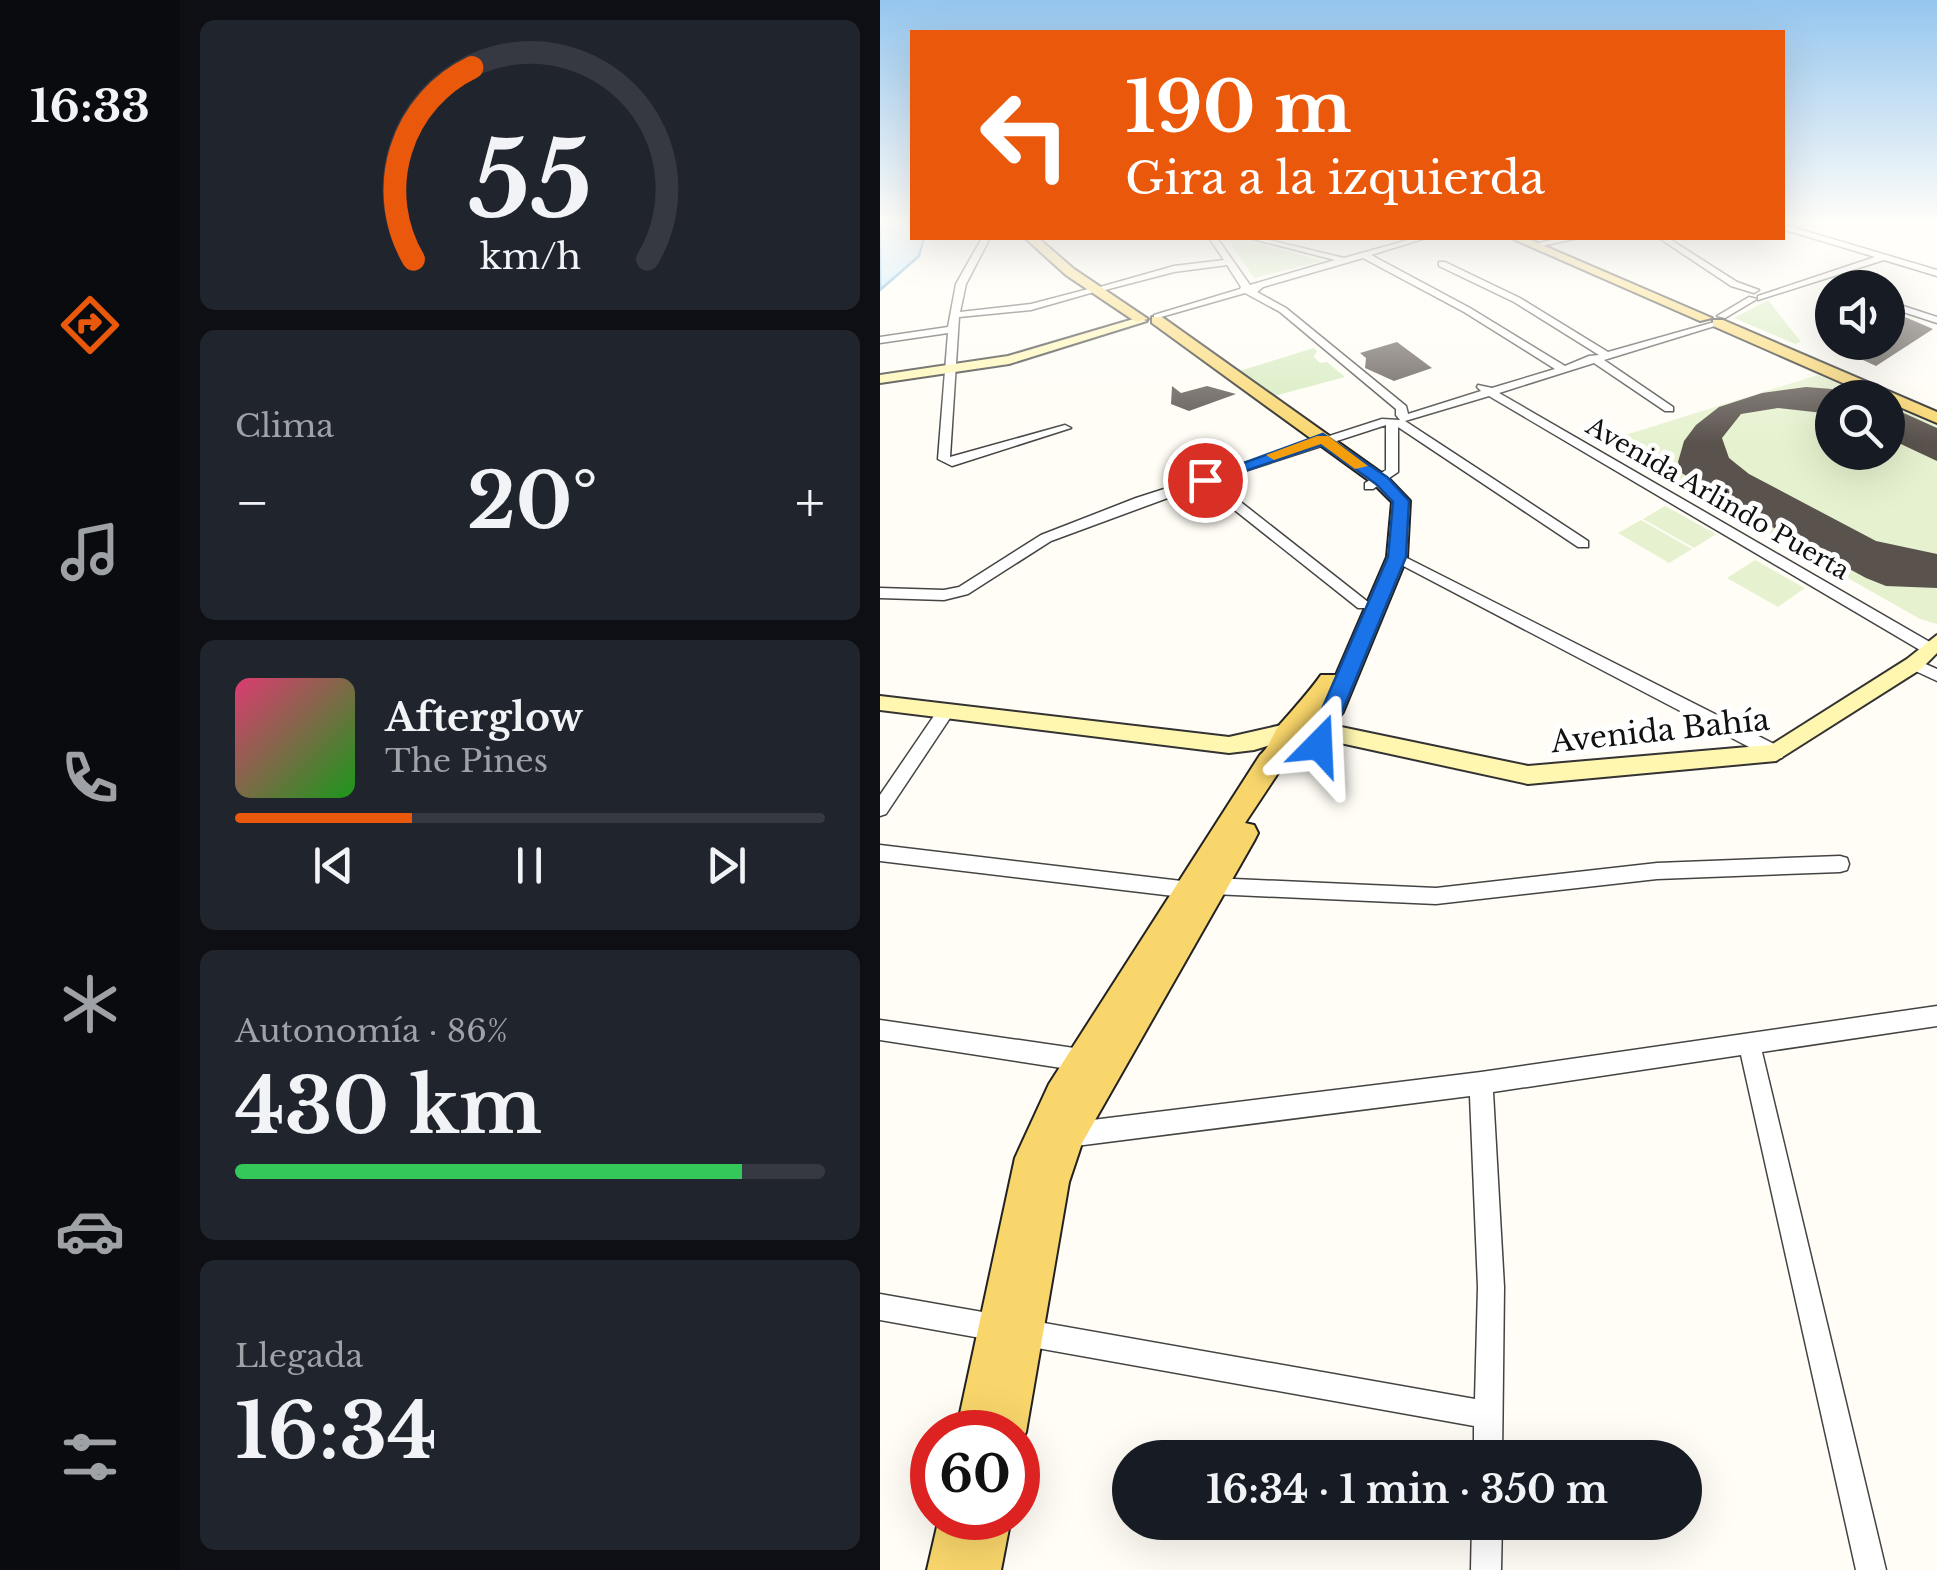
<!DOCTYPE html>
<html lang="es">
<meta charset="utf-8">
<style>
body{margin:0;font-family:"Libre Baskerville",serif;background:#20242c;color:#f1f3f6;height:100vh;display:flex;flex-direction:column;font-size:38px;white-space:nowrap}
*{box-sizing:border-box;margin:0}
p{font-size:32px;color:#9ea1a6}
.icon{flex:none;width:55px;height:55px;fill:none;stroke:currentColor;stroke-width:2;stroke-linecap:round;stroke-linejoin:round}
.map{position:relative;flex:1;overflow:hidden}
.details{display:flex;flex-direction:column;gap:20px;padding:20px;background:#0d0f14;width:700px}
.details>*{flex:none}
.hud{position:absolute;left:30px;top:30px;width:875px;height:210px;border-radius:0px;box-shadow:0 10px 40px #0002;background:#ea580c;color:#fff;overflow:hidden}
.fabs{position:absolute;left:935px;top:270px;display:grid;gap:20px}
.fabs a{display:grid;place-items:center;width:90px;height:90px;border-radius:50%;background:#171b24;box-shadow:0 10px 40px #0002;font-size:50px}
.speed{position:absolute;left:30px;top:1410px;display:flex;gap:20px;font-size:50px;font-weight:700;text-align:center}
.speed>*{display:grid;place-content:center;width:130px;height:130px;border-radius:50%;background:#171b24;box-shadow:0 10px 40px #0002;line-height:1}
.speed .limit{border:15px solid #d22;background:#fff;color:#111}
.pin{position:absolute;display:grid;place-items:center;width:85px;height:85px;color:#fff;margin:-42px;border:5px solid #fff;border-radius:50%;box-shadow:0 2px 10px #0007}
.me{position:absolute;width:110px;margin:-55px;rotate:21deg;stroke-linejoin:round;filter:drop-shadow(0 0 8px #0008)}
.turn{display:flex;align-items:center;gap:35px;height:210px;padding:0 50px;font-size:45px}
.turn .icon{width:130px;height:130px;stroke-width:2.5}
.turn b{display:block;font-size:70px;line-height:85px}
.big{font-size:75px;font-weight:700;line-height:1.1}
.details .widget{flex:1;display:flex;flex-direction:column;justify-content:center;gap:15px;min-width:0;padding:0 35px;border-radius:15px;background:#20242c}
.details .dial{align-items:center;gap:0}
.dial svg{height:260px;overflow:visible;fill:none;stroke:#363941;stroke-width:7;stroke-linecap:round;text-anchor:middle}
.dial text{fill:#f1f3f6;stroke:none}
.song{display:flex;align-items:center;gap:30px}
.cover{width:120px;height:120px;border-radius:15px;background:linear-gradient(135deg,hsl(340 70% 55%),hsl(120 70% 35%))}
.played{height:10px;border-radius:5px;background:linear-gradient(90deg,#ea580c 30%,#363941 30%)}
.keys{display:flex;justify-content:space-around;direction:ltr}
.heat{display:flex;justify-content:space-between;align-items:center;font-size:55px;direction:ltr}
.charge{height:15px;border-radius:8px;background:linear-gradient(90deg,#34c759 86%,#363941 0)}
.trip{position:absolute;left:232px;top:1440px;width:590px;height:100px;border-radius:50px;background:#171b24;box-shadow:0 10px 40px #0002;font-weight:700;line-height:100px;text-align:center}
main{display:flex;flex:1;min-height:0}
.tab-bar{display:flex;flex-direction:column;width:180px;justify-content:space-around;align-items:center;background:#090b0e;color:#9ea1a6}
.tab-bar .icon{width:70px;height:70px}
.tab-bar .active{color:#ea580c}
.tab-bar b{font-size:45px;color:#f1f3f6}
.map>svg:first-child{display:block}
</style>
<main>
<nav class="tab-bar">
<b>16:33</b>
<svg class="icon active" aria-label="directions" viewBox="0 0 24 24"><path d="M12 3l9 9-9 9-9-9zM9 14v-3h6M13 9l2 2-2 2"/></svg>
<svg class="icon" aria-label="music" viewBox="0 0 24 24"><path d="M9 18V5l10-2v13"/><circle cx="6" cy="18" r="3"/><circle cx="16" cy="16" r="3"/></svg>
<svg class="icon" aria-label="phone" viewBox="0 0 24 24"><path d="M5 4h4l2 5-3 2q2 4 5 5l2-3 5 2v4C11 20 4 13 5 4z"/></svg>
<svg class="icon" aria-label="climate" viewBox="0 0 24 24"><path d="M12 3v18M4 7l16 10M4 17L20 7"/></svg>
<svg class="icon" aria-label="car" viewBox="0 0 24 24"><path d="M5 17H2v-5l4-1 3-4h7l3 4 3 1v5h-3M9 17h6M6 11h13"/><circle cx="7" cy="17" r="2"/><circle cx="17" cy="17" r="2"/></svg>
<svg class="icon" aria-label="filters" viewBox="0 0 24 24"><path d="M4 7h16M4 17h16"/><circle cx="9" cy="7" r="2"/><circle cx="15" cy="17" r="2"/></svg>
</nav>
<section class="details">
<div class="widget dial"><svg viewBox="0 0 100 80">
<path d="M14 69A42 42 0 1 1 86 69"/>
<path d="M14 69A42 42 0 0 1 32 10" stroke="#ea580c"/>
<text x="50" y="56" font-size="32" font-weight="700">55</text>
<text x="50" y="72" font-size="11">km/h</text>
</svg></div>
<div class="widget"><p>Clima</p>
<div class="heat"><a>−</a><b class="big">20°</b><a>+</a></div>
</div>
<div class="widget">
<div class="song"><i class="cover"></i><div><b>Afterglow</b><p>The Pines</p></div></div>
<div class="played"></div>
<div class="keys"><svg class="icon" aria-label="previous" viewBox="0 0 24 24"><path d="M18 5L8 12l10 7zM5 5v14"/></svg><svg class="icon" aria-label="pause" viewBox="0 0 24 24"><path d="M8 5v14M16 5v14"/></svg><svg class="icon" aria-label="next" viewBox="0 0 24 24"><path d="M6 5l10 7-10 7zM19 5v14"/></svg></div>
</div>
<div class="widget"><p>Autonomía · 86%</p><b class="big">430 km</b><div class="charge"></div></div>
<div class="widget"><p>Llegada</p><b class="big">16:34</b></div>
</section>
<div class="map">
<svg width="1057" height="1570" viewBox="0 0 1057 1570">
<rect width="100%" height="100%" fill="#fffdf5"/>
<g fill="#d5ebbd">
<polygon points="347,238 360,238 442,261 374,278"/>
<polygon points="888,300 921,342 915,344 854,318"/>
<polygon points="434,348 437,351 434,357 440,363 447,362 465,377 394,396 359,371"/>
</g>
<g fill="#e6f2cf">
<polygon points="938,375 992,397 952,398 952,452 1008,452 1008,404 1057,425 1057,624 1040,619 726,441"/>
<polygon points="785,506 836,534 814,548 763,519"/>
<polygon points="761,520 812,549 789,563 738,533"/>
<polygon points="875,560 925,588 898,607 847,578"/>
</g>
<polygon fill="#b9e0f7" stroke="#3f96cf" stroke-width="2.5" points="0,223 32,223 32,238 44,238 39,256 0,290"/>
<g fill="#5a524d">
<polygon points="1018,314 1053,329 996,366 948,344 1008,342 1008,316"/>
<polygon points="517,342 552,368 514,381 485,368 486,358 480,353"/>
<polygon points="292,386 301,393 327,386 356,394 309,411 291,404"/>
<polygon points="926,387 952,389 952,414 898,408 861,414 842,438 849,458 869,474 996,541 1057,554 1057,588 1006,586 986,578 835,496 802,473 798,462 804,441 816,425 839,407 882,393"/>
<polygon points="1008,406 1057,428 1057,461 1008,438"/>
</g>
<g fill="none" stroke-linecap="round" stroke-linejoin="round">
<g stroke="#444" stroke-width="3">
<g id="street">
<polygon points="902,224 1057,270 1057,276 1004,260 878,300 878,296 995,257 902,229"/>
<polygon points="102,238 110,238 86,284 80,312 151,304 216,287 221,290 151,310 79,317 70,457 185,425 191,428 72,466 58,459 68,333 0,343 0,337 68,327 76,284"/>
<path d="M329,238H337L370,285L455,260L369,238H381L464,258L535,238H546L491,255L590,308L685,366L709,356L719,355L634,302L559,266V262H565L640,298L728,352L838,321V325L724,360L793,407V411H785L714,363L619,393L1055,645L1057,650L1050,654L1045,653L609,396L525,421L708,541V547H698L518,427V472L493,489H485V483L506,470V425L334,481L488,602V608H478L323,485L171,541L88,594L64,600L0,598V588L64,590L79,587L161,535L256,498L502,419L520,420L516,415V409L400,312L365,293L274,319V315L360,289L361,287L347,265L294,272L225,290L220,287L294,266L344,260ZM483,258L584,312L675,369L612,388L598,385L597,387L601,391L528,414L526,406L406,308L377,292L383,287Z"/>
<polygon points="682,238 698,238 653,248 649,245"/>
<polygon points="779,238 788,238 857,282 879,290 874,293 851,286"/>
<polygon points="869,297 877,299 845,318 837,316"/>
<polygon points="1008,301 1057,317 1057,323 1008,307"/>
<polygon points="517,553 902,748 904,753 902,758 890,758 512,560 510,557"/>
<polygon points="1034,659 1057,669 1057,681 1029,668 1026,664"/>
<polygon points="66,705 74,711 72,715 6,814 0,816 0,795 60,707"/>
<polygon points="0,845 310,882 317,884 320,890 317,896 310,898 0,861"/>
<polygon points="960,856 967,858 969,864 967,870 960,872 777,879 556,904 333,894 326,892 323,886 326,880 333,878 556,888 777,863"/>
<polygon points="1057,1006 1057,1026 882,1052 1006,1570 976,1570 861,1055 613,1092 624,1287 622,1458 594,1458 594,1426 0,1320 0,1294 595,1399 598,1287 590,1096 188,1147 180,1143 176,1135 180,1127 188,1123 601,1072"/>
<polygon points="0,1020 201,1049 209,1052 212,1060 209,1068 201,1071 0,1040"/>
<polygon points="592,1522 622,1522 621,1570 591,1570"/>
</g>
</g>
<g stroke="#333" stroke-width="4">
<g id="secondary">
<polygon points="257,318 267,321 129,364 0,383 0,375 128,356"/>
<polygon points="1057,635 1057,653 1041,669 896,761 648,784 442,739 431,731 442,723 648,766 891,745 1027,659"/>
<polygon points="0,696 349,737 406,724 417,732 414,738 374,750 349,753 0,710"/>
</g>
</g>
<g stroke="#222" stroke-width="4">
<g id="primary">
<polygon points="145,238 158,238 194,269 268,319 256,322 186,275"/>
<polygon points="631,238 646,238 832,318 820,321"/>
<path d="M272,317H282L507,477L530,501L527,557L463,712L450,729L451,745C441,763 426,765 408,758L365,823L374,825L378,833L374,841L202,1143L189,1182L146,1432L138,1447V1432H76L135,1158L169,1084L380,755C393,743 392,732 403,721C416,706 429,692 441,675H456L507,557L512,502L495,485L272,323ZM426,730L428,740L423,744L420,734Z"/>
<polygon points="833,320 843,320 1057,412 1057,423 1008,402 1008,398 997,398 833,326"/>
<polygon points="59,1518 131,1518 121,1570 47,1570"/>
</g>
</g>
<use href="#street" fill="#fff" fill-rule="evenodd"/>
<use href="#secondary" fill="#fff6b0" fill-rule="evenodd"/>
<use href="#primary" fill="#f9d66b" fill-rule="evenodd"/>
</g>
<linearGradient id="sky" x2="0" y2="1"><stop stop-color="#95c6ee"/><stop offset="0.5" stop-color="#fffefa"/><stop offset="1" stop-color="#fffefa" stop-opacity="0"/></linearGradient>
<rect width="1057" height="443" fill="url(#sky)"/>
<polygon fill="#1a73e8" stroke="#114b97" stroke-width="2.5" points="443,434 507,477 529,501 526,557 462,712 450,728 454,735 447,751 439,753 428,745 432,735 428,727 442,709 508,557 513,502 496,484 441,445 330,483 317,480"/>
<polygon fill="#f59e0b" points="437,436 448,436 488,466 475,469 441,444 394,460 386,455"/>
<g text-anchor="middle" stroke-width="10" stroke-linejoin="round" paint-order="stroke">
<g font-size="25" fill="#111" stroke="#fff">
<text transform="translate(838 498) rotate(30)" y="9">Avenida Arlindo Puerta</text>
</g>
<g font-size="30" fill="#111" stroke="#fff">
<text transform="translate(780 731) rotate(-6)" y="10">Avenida Bahía</text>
</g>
</g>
</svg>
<div class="fabs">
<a><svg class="icon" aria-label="sound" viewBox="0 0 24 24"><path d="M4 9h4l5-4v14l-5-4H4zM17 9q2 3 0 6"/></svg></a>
<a><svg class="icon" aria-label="search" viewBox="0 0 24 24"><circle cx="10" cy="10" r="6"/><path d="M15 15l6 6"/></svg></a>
</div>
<div class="speed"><div class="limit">60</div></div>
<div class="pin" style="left:325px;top:480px;background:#d93025"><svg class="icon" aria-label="arrive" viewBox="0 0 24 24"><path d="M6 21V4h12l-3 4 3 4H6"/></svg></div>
<svg class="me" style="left:439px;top:745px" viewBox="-20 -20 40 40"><path d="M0-17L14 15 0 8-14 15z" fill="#1a73e8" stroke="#fff" stroke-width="4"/></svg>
<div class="trip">16:34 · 1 min · 350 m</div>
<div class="hud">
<div class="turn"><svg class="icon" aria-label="left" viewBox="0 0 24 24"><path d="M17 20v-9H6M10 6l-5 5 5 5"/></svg><div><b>190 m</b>Gira a la izquierda</div></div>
</div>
</div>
</main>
